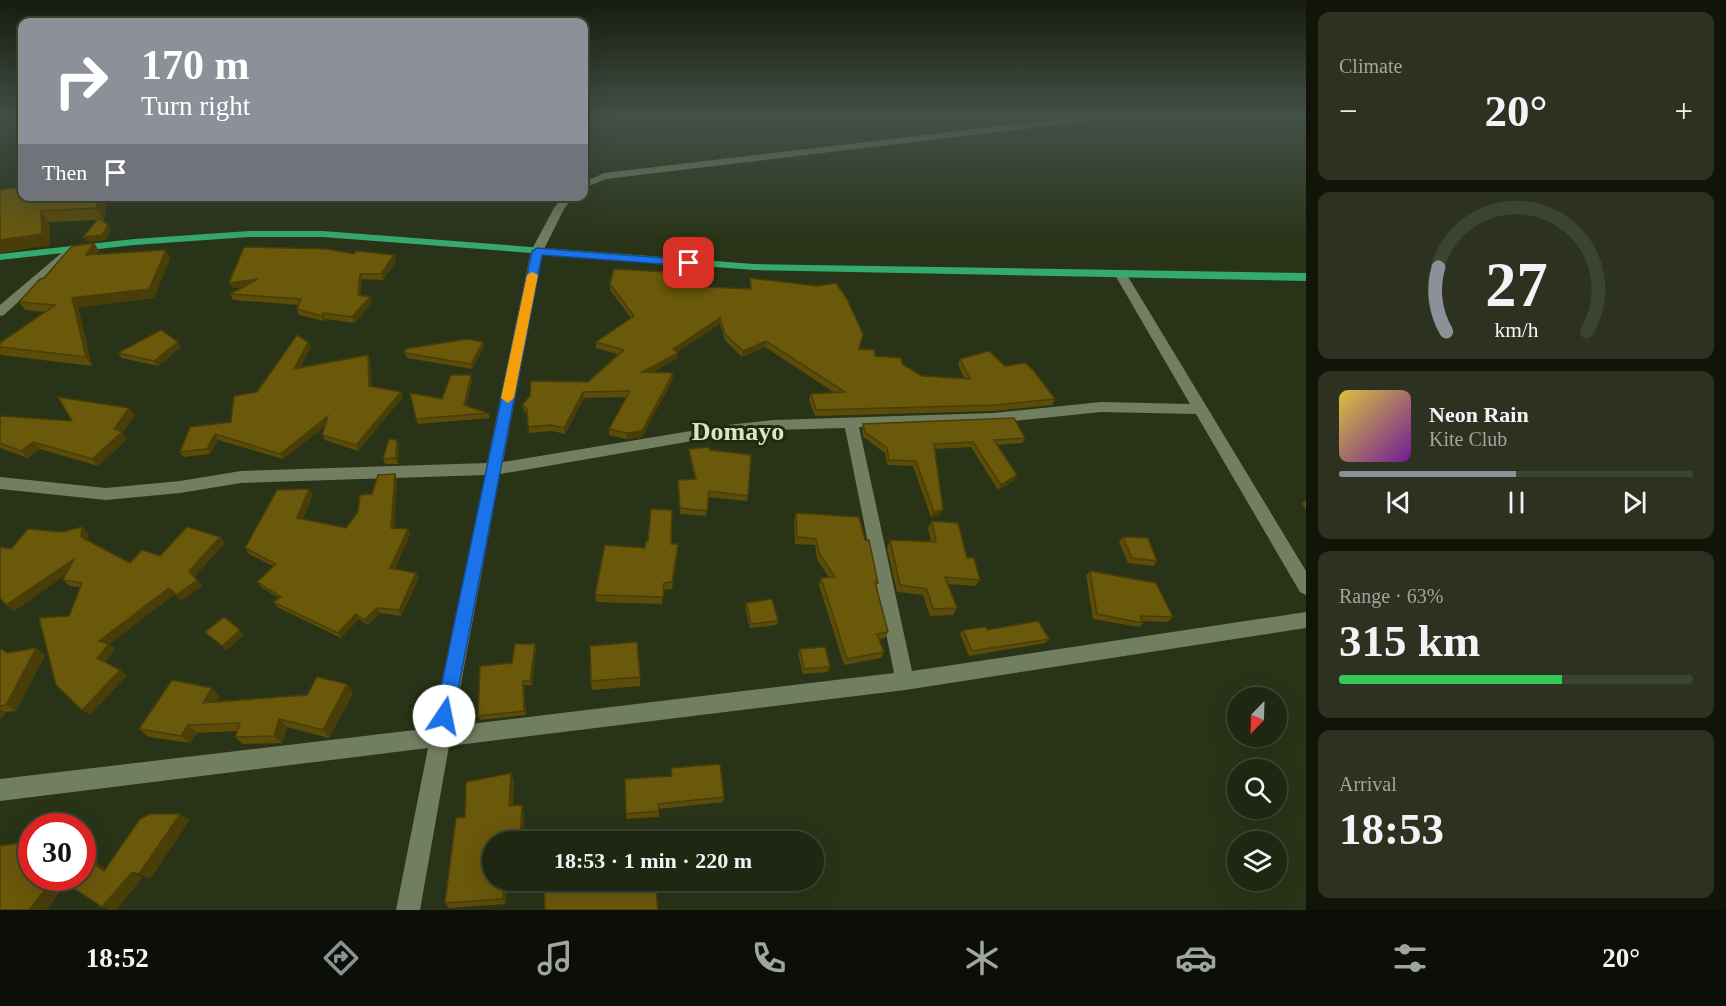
<!DOCTYPE html>
<meta charset="utf-8">
<style>
body{margin:0;font-family:Georgia,serif;background:#2c321f;color:#f1f3f6;height:100vh;display:flex;flex-direction:column;font-size:22px;white-space:nowrap}
*{box-sizing:border-box;margin:0}
p{font-size:20px;color:#a1a59f}
.icon{flex:none;width:33px;height:33px;fill:none;stroke:currentColor;stroke-width:2;stroke-linecap:round;stroke-linejoin:round}
.map{position:relative;flex:1;overflow:hidden}
.sheet{display:flex;flex-direction:column;gap:12px;padding:12px;background:#111509;width:420px}
.sheet>*{flex:none}
.guide{position:absolute;left:18px;top:18px;width:570px;height:183px;border-radius:12px;box-shadow:0 6px 24px #0002,0 0 0 2px #3c4331;background:#8c9099;color:#fff;overflow:hidden}
.needle{width:39px;rotate:203deg}
.tools{position:absolute;left:1227px;top:687px;display:grid;gap:12px}
.tools a{display:grid;place-items:center;width:60px;height:60px;border-radius:50%;background:#1f2611;box-shadow:0 6px 24px #0002,0 0 0 2px #3c4331;font-size:30px}
.speed{position:absolute;left:18px;top:813px;display:flex;gap:12px;font-size:30px;font-weight:700;text-align:center}
.speed>*{display:grid;place-content:center;width:78px;height:78px;border-radius:50%;background:#1f2611;box-shadow:0 6px 24px #0002,0 0 0 2px #3c4331;line-height:1}
.speed .limit{border:9px solid #d22;background:#fff;color:#111}
.pin{position:absolute;display:grid;place-items:center;width:51px;height:51px;color:#fff;margin:-26px;border-radius:12px;box-shadow:0 3px 9px #0006}
.me{position:absolute;width:66px;margin:-33px;rotate:11deg;stroke-linejoin:round;filter:drop-shadow(0 0 4px #0008)}
.turn{display:flex;align-items:center;gap:21px;height:126px;padding:0 24px;font-size:27px}
.turn .icon{width:78px;height:78px;stroke-width:2.5}
.turn b{display:block;font-size:42px;line-height:51px}
.then{display:flex;align-items:center;height:57px;padding:0 24px;background:#0003;gap:12px;font-size:22px}
.big{font-size:45px;font-weight:600;line-height:1.1}
.sheet .card{flex:1;display:flex;flex-direction:column;justify-content:center;gap:9px;min-width:0;padding:0 21px;border-radius:12px;background:#2c321f}
.sheet .dial{align-items:center;gap:0}
.dial svg{height:156px;overflow:visible;fill:none;stroke:#3c4331;stroke-width:7;stroke-linecap:round;text-anchor:middle}
.dial text{fill:#f1f3f6;stroke:none}
.song{display:flex;align-items:center;gap:18px}
.cover{width:72px;height:72px;border-radius:9px;background:linear-gradient(135deg,hsl(50 70% 55%),hsl(280 70% 35%))}
.played{height:6px;border-radius:3px;background:linear-gradient(90deg,#8c9099 50%,#3c4331 50%)}
.keys{display:flex;justify-content:space-around;direction:ltr}
.heat{display:flex;justify-content:space-between;align-items:center;font-size:33px;direction:ltr}
.charge{height:9px;border-radius:4px;background:linear-gradient(90deg,#34c759 63%,#3c4331 0)}
.trip{position:absolute;left:482px;top:831px;width:342px;height:60px;border-radius:30px;background:#1f2611;box-shadow:0 6px 24px #0002,0 0 0 2px #3c4331;font-weight:600;line-height:60px;text-align:center}
.menu{display:flex;height:96px;justify-content:space-around;align-items:center;background:#0c0f07;color:#a1a59f}
.menu .icon{width:42px;height:42px}
.menu .active{color:#8c9099}
.menu b{font-size:27px;color:#f1f3f6}
main{display:flex;flex:1;min-height:0}
.map>svg:first-child{display:block}
</style>
<main>
<div class="map">
<svg width="1306" height="910" viewBox="0 0 1306 910">
<rect width="100%" height="100%" fill="#293317"/>
<g fill="none" stroke-linecap="round" stroke-linejoin="round">
<g fill="#727e60" fill-rule="evenodd">
<polygon points="1094,115 1117,115 1113,118 606,179 584,188 584,182 604,173"/>
<path d="M563,196H574L564,209L543,251L503,462L727,425L773,420L993,413L1101,402L1190,404L1115,275L1121,272L1127,275L1306,571V595L1300,592L1196,414L1101,412L993,423L859,427L912,671L1306,612V628L905,690L449,746L420,910H396L428,748L0,801V779L432,728L485,475L241,483L180,493L106,500L0,489V477L106,488L180,481L241,471L487,463L531,251L554,208ZM845,428L894,673L453,726L500,474L727,435L773,430Z"/>
<polygon points="71,245 77,248 75,250 4,315 0,316 0,305"/>
</g>
<polygon fill="#34aa6f" fill-rule="evenodd" points="249,231 323,231 754,264 1306,273 1306,281 754,270 323,237 249,237 134,245 0,260 0,254 134,239"/>
</g>
<g fill="#5b4c09">
<polygon points="22,196 108,196 104,220 101,220 111,230 105,240 87,242 97,220 49,222 50,245"/>
<polygon points="94,243 99,251 97,255 170,258 154,298 78,307 92,366 1,355 0,353 0,343 45,312 25,310 19,302 44,278"/>
<polygon points="354,254 394,255 396,261 383,280 362,279 360,295 370,297 372,302 355,323 326,319 324,321 299,315 297,309 298,305 233,300 230,294 243,287 232,288"/>
<polygon points="750,278 859,349 875,356 902,364 922,376 964,378 958,365 960,359 1005,366 1055,399 1052,405 993,411 815,416 809,400 811,394 835,393 765,347 742,357 725,340 720,324 677,352 677,358 653,372 673,379 642,437 627,439 609,435 609,429 627,397 584,398 565,434 552,431 529,433 527,414 524,411 522,405 588,382 618,354 596,348 596,342 631,318 610,290 610,284 684,279 683,286 750,289"/>
<polygon points="178,342 181,347 158,366 122,358 118,353"/>
<polygon points="308,342 311,347 300,367 368,355 370,361 371,386 403,397 358,451 325,440 322,435 325,426 283,459 218,440 210,454 184,457 180,452 231,422 257,392"/>
<polygon points="483,342 484,347 472,369 407,358 405,353"/>
<polygon points="472,380 466,405 488,413 490,418 418,424 416,419 442,399"/>
<polygon points="135,415 122,433 127,439 98,466 40,449 28,458 0,448 0,416 72,421"/>
<polygon points="863,424 1025,438 1022,443 997,445 1017,475 1014,481 998,490 971,447 934,449 940,515 931,517 913,466 887,465 885,453 863,437 862,429"/>
<polygon points="397,440 399,445 398,464 385,464 383,459"/>
<polygon points="689,449 710,450 751,455 747,501 708,497 706,516 680,514 678,480 695,479 689,454"/>
<polygon points="395,474 397,480 394,528 410,534 395,569 419,578 401,616 380,613 368,625 359,619 341,638 277,607 273,602 279,598 261,587 257,582 273,566 249,554 245,548 313,494 303,519 346,528 372,494"/>
<polygon points="1306,500 1306,510 1302,503"/>
<polygon points="796,513 878,583 876,587 888,632 885,638 879,639 884,652 881,658 844,665 819,585 821,578 829,578 817,559 815,545 795,544 794,520"/>
<polygon points="932,521 967,558 980,580 975,586 948,584 957,608 953,615 930,616 923,595 897,592 887,548 890,540 931,541 928,528"/>
<polygon points="62,532 88,533 87,540 130,563 160,556 220,537 225,543 194,577 202,586 181,601 175,594 109,644 115,649 105,662 120,670 127,675 90,715 80,587 70,586 63,580 65,575 14,611 6,605 11,549"/>
<polygon points="1123,537 1157,561 1153,566 1128,563 1119,542"/>
<polygon points="671,544 678,544 678,552 672,589 663,590 662,604 596,602 595,595 645,548"/>
<polygon points="1090,571 1173,617 1168,622 1142,621 1143,623 1139,627 1093,619 1086,575"/>
<polygon points="746,603 778,621 777,625 750,628 745,607"/>
<polygon points="963,630 987,630 1049,639 1045,643 969,656 960,634"/>
<polygon points="536,648 532,685 524,685 526,715 480,720 478,716 512,663"/>
<polygon points="0,649 8,653 45,655 16,711 6,712 0,720"/>
<polygon points="800,649 830,667 828,672 803,674 798,654"/>
<polygon points="640,677 640,686 592,690 591,681"/>
<polygon points="347,684 353,693 329,738 287,727 282,743 243,744 235,737 237,731 197,733 190,743 149,737 139,729 220,697 217,701 307,695"/>
<polygon points="671,768 724,797 723,802 659,809 659,817 626,819 626,814 671,776"/>
<polygon points="514,780 513,806 524,812 523,842 492,842 506,904 449,908 445,903 465,817"/>
</g>
<g fill="#4a3e08">
<polygon points="99,196 108,196 104,220 96,208"/>
<polygon points="41,211 49,222 50,245 0,253 0,240"/>
<polygon points="108,225 111,230 105,240 87,242 83,237"/>
<polygon points="94,243 99,251 92,264 86,255"/>
<polygon points="166,250 170,258 154,298 78,307 92,366 86,357 72,298"/>
<polygon points="394,255 396,261 383,280 381,274"/>
<polygon points="360,274 362,279 360,300 358,295"/>
<polygon points="258,279 261,285 232,288 229,283"/>
<polygon points="370,297 372,302 355,323 352,317"/>
<polygon points="323,313 326,319 324,321 322,316"/>
<polygon points="720,318 720,324 673,355 673,349"/>
<polygon points="766,341 765,347 742,357 743,351"/>
<polygon points="178,342 181,347 158,366 154,361"/>
<polygon points="308,342 311,347 296,374 294,369"/>
<polygon points="483,342 484,347 472,369 471,364"/>
<polygon points="678,353 677,358 642,378 642,372"/>
<polygon points="368,355 370,361 371,391 369,386"/>
<polygon points="673,373 673,379 642,437 627,439 626,433"/>
<polygon points="471,375 472,380 465,410 464,405"/>
<polygon points="401,392 403,397 358,451 356,445"/>
<polygon points="583,392 584,398 565,434 564,428"/>
<polygon points="129,408 135,415 122,433 127,439 98,466 92,459"/>
<polygon points="328,416 330,422 283,459 280,454"/>
<polygon points="215,434 218,440 210,454 207,449"/>
<polygon points="397,440 399,445 398,464 396,458"/>
<polygon points="33,442 40,449 28,458 21,451"/>
<polygon points="395,474 397,480 394,533 391,528"/>
<polygon points="1017,475 1014,481 998,490 1001,485"/>
<polygon points="309,489 313,494 301,524 297,518"/>
<polygon points="943,510 940,515 931,517 934,512"/>
<polygon points="82,527 88,533 87,543 81,537"/>
<polygon points="408,529 410,534 393,574 390,568"/>
<polygon points="220,537 225,543 194,577 189,571"/>
<polygon points="678,544 678,552 672,589 672,582"/>
<polygon points="74,559 80,565 14,611 6,605"/>
<polygon points="416,573 419,578 401,616 399,610"/>
<polygon points="197,580 202,586 181,601 176,595"/>
<polygon points="169,588 175,594 109,644 115,649 104,663 97,658 99,641"/>
<polygon points="377,608 380,613 368,625 364,620"/>
<polygon points="356,614 359,619 341,638 338,633"/>
<polygon points="240,630 244,635 226,651 222,646"/>
<polygon points="535,644 536,648 532,685 530,681"/>
<polygon points="36,648 45,655 16,711 6,705"/>
<polygon points="120,670 127,675 90,715 82,710"/>
<polygon points="523,681 524,685 526,715 524,711"/>
<polygon points="347,684 353,693 329,738 323,730"/>
<polygon points="212,688 220,697 211,710 203,703"/>
<polygon points="0,709 6,712 0,720"/>
<polygon points="279,719 287,727 282,743 274,736"/>
<polygon points="188,725 197,733 190,743 181,736"/>
<polygon points="511,773 514,780 512,812 509,806"/>
<polygon points="522,805 524,812 523,842 520,842"/>
<polygon points="180,814 190,820 150,879 139,874"/>
<polygon points="82,850 91,859 116,876 104,871 82,856"/>
<polygon points="132,872 143,877 116,910 110,910 102,907"/>
<polygon points="54,878 60,878 68,881 46,910 29,910"/>
<polygon points="504,880 508,880 506,904 503,899"/>
</g>
<g fill="#6a580b" stroke="#4a3e08" stroke-width="1.5">
<polygon points="22,187 22,196 99,196 96,208 41,211 42,234 0,240 0,190"/>
<polygon points="99,218 108,225 102,235 83,237"/>
<polygon points="94,243 86,255 166,250 149,289 72,298 86,357 0,347 0,343 55,305 19,302 40,279 44,278 72,246"/>
<polygon points="244,247 327,249 354,254 356,251 394,255 381,274 360,274 358,295 370,297 352,317 323,313 322,316 297,309 301,299 230,294 258,279 229,283"/>
<polygon points="614,269 684,273 682,286 751,289 750,278 818,286 836,283 847,299 863,334 859,349 874,350 875,356 901,358 902,364 922,376 970,379 960,359 989,351 1005,366 1025,363 1033,370 1055,399 996,405 816,410 811,394 845,392 766,341 743,351 725,334 720,318 673,349 678,353 642,372 673,373 642,431 626,433 609,429 630,391 583,392 564,428 551,425 528,427 527,409 522,405 530,396 531,381 588,382 624,350 596,342 634,316 610,284"/>
<polygon points="161,330 178,342 154,361 118,353"/>
<polygon points="297,335 308,342 294,369 368,355 369,386 401,392 356,445 322,435 328,416 280,454 215,434 207,449 180,452 190,427 231,422 234,396 257,392"/>
<polygon points="467,339 483,342 471,364 405,353 405,349"/>
<polygon points="451,375 471,375 464,405 488,413 416,419 410,393 442,399"/>
<polygon points="58,397 129,408 114,429 122,432 92,459 33,442 21,451 0,443 0,416 72,421"/>
<polygon points="1014,418 1025,438 994,440 1017,475 1001,485 973,442 934,444 943,510 934,512 916,461 889,460 887,448 865,432 863,424"/>
<polygon points="389,439 397,440 396,458 383,459"/>
<polygon points="709,447 710,450 751,455 748,496 709,491 707,511 680,508 678,480 696,479 689,449"/>
<polygon points="395,474 391,528 408,529 390,568 416,573 399,610 377,608 364,620 356,614 338,633 273,602 281,597 257,582 276,564 245,548 277,490 309,489 297,518 346,528 358,512 360,495 372,494 378,475"/>
<polygon points="651,509 672,510 671,544 678,544 672,582 664,583 663,597 595,595 605,545 645,548 646,541 648,541"/>
<polygon points="796,513 859,517 865,540 869,540 878,583 875,582 888,632 877,634 884,652 847,659 821,578 835,577 819,553 816,539 797,537"/>
<polygon points="932,521 958,523 967,558 974,558 980,580 945,577 957,608 933,609 927,589 900,585 890,540 936,542"/>
<polygon points="82,527 81,537 130,563 142,550 160,556 187,527 220,537 189,571 197,580 176,595 169,588 99,641 109,644 97,658 120,670 82,710 56,685 39,618 69,616 82,583 63,580 74,559 6,605 0,598 0,547 11,549 28,529 62,532"/>
<polygon points="1123,537 1148,538 1157,561 1132,558"/>
<polygon points="1090,571 1156,583 1173,617 1140,616 1143,623 1097,614"/>
<polygon points="772,599 778,621 751,624 746,603"/>
<polygon points="224,617 240,630 222,646 205,632"/>
<polygon points="1038,621 1049,639 972,651 963,630 986,627 987,630"/>
<polygon points="637,642 640,677 591,681 590,646"/>
<polygon points="515,644 535,644 530,681 523,681 524,711 478,716 480,666 512,663"/>
<polygon points="825,647 830,667 804,669 800,649"/>
<polygon points="36,648 6,705 0,706 0,649 8,653"/>
<polygon points="317,677 347,684 323,730 279,719 274,736 235,737 240,723 188,725 181,736 139,729 172,680 212,688 203,703 307,695"/>
<polygon points="720,764 724,797 658,804 659,811 626,814 625,779 672,776 671,768"/>
<polygon points="511,773 509,806 522,805 520,842 492,842 492,880 504,880 503,899 445,903 456,818 465,817 466,782"/>
<polygon points="150,814 180,814 139,874 132,872 102,907 58,878 82,878 82,856 104,871 140,819"/>
<polygon points="32,841 32,878 54,878 29,910 0,910 0,846"/>
<polygon points="544,880 655,880 658,910 545,910"/>
</g>
<linearGradient id="sky" x2="0" y2="1"><stop stop-color="#171c0d"/><stop offset="0.48" stop-color="#435047"/><stop offset="1" stop-color="#435047" stop-opacity="0"/></linearGradient>
<rect width="1306" height="242" fill="url(#sky)"/>
<polygon fill="#1a73e8" stroke="#114b97" stroke-width="1.5" points="537,248 689,260 694,263 689,266 542,255 453,716 451,723 444,725 438,723 435,716 532,251"/>
<polygon fill="#f59e0b" points="532,272 538,275 514,398 508,403 501,398 527,275"/>
<g text-anchor="middle" stroke-width="6" stroke-linejoin="round" paint-order="stroke">
<g font-size="26" font-weight="bold" fill="#d8e6c4" stroke="#1f290d">
<text x="738" y="440">Domayo</text>
</g>
</g>
</svg>
<div class="tools">
<a><svg class="needle" viewBox="-14 -14 28 28"><path d="M0-13l5 13h-10z" fill="#e53935"/><path d="M0 13l5-13h-10z" fill="#a1a59f"/></svg></a>
<a><svg class="icon" aria-label="search" viewBox="0 0 24 24"><circle cx="10" cy="10" r="6"/><path d="M15 15l6 6"/></svg></a>
<a><svg class="icon" aria-label="layers" viewBox="0 0 24 24"><path d="M12 4l9 5-9 5-9-5zM3 14l9 5 9-5"/></svg></a>
</div>
<div class="speed"><div class="limit">30</div></div>
<div class="pin" style="left:689px;top:263px;background:#d93025"><svg class="icon" aria-label="arrive" viewBox="0 0 24 24"><path d="M6 21V4h12l-3 4 3 4H6"/></svg></div>
<svg class="me" style="left:444px;top:716px" viewBox="-20 -20 40 40"><circle r="19" fill="#fff"/><path d="M0-13L10 11 0 6-10 11z" fill="#1a73e8"/></svg>
<div class="trip">18:53 · 1 min · 220 m</div>
<div class="guide">
<div class="turn"><svg class="icon" aria-label="right" viewBox="0 0 24 24"><path d="M7 20v-9h11M14 6l5 5-5 5"/></svg><div><b>170 m</b>Turn right</div></div>
<div class="then">Then<svg class="icon" aria-label="arrive" viewBox="0 0 24 24"><path d="M6 21V4h12l-3 4 3 4H6"/></svg></div>
</div>
</div>
<section class="sheet">
<div class="card"><p>Climate</p>
<div class="heat"><a>−</a><b class="big">20°</b><a>+</a></div>
</div>
<div class="card dial"><svg viewBox="0 0 100 80">
<path d="M14 69A42 42 0 1 1 86 69"/>
<path d="M14 69A42 42 0 0 1 10 36" stroke="#8c9099"/>
<text x="50" y="56" font-size="32" font-weight="700">27</text>
<text x="50" y="72" font-size="11">km/h</text>
</svg></div>
<div class="card">
<div class="song"><i class="cover"></i><div><b>Neon Rain</b><p>Kite Club</p></div></div>
<div class="played"></div>
<div class="keys"><svg class="icon" aria-label="previous" viewBox="0 0 24 24"><path d="M18 5L8 12l10 7zM5 5v14"/></svg><svg class="icon" aria-label="pause" viewBox="0 0 24 24"><path d="M8 5v14M16 5v14"/></svg><svg class="icon" aria-label="next" viewBox="0 0 24 24"><path d="M6 5l10 7-10 7zM19 5v14"/></svg></div>
</div>
<div class="card"><p>Range · 63%</p><b class="big">315 km</b><div class="charge"></div></div>
<div class="card"><p>Arrival</p><b class="big">18:53</b></div>
</section>
</main>
<nav class="menu">
<b>18:52</b>
<svg class="icon active" aria-label="directions" viewBox="0 0 24 24"><path d="M12 3l9 9-9 9-9-9zM9 14v-3h6M13 9l2 2-2 2"/></svg>
<svg class="icon" aria-label="music" viewBox="0 0 24 24"><path d="M9 18V5l10-2v13"/><circle cx="6" cy="18" r="3"/><circle cx="16" cy="16" r="3"/></svg>
<svg class="icon" aria-label="phone" viewBox="0 0 24 24"><path d="M5 4h4l2 5-3 2q2 4 5 5l2-3 5 2v4C11 20 4 13 5 4z"/></svg>
<svg class="icon" aria-label="climate" viewBox="0 0 24 24"><path d="M12 3v18M4 7l16 10M4 17L20 7"/></svg>
<svg class="icon" aria-label="car" viewBox="0 0 24 24"><path d="M5 17H2v-5l4-1 3-4h7l3 4 3 1v5h-3M9 17h6M6 11h13"/><circle cx="7" cy="17" r="2"/><circle cx="17" cy="17" r="2"/></svg>
<svg class="icon" aria-label="filters" viewBox="0 0 24 24"><path d="M4 7h16M4 17h16"/><circle cx="9" cy="7" r="2"/><circle cx="15" cy="17" r="2"/></svg>
<b>20°</b>
</nav>
